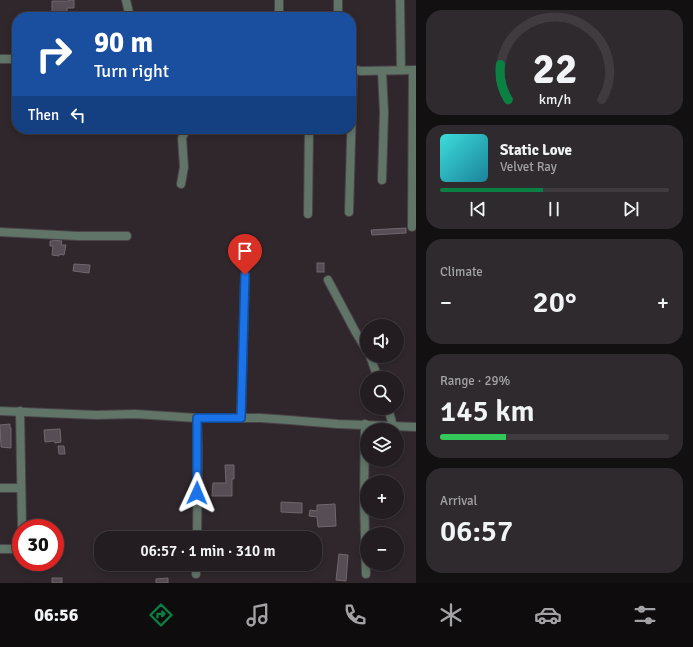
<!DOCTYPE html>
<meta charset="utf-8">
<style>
body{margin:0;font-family:Signika,sans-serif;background:#2f2a2e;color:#f1f3f6;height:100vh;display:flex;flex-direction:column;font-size:15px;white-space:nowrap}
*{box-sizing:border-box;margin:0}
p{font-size:13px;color:#a3a2a5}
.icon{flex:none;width:22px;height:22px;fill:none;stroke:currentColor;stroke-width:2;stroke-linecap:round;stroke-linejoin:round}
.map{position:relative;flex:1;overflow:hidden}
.drawer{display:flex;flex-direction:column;gap:10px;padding:10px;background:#131012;width:277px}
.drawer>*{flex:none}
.hud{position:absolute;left:12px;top:12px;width:344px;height:122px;border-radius:16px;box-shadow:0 2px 6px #0003,0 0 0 1px #403b3f;background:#1a4fa0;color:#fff;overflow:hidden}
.fabs{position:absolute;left:360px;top:319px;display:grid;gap:8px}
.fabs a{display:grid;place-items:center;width:44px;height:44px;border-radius:50%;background:#231d21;box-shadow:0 2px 6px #0003,0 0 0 1px #403b3f;font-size:20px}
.speed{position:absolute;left:12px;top:519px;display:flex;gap:8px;font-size:20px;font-weight:700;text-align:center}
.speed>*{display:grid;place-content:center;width:52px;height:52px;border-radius:50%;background:#231d21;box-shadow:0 2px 6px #0003,0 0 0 1px #403b3f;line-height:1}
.speed .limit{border:6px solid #d22;background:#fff;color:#111}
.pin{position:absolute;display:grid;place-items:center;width:34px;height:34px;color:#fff;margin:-41px -17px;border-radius:50% 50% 50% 0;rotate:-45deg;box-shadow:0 0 4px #0007}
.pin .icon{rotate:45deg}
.me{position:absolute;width:44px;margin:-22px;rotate:1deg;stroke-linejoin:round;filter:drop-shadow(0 0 3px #0008)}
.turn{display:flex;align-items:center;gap:14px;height:84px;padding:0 16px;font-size:18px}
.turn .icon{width:52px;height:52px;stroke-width:2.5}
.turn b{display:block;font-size:28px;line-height:34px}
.then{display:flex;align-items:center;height:38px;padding:0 16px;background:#0003;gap:8px;font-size:15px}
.big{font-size:30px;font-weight:600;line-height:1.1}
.drawer .widget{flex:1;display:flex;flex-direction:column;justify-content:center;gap:6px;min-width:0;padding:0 14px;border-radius:16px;background:#2f2a2e}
.drawer .dial{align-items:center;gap:0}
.dial svg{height:104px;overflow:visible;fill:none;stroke:#403b3f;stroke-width:7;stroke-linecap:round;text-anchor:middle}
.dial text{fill:#f1f3f6;stroke:none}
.song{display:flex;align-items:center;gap:12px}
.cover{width:48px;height:48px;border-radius:6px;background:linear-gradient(135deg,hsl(180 70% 55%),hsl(190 70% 35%))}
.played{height:4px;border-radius:2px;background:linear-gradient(90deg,#0b8043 45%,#403b3f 45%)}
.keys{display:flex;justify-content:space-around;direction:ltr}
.heat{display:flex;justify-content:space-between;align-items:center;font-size:22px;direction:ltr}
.charge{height:6px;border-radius:3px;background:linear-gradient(90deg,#34c759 29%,#403b3f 0)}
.trip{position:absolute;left:94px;top:531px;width:228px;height:40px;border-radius:16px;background:#231d21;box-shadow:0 2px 6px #0003,0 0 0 1px #403b3f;font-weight:600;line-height:40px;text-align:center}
.tabs{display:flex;height:64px;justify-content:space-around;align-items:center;background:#0e0c0d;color:#a3a2a5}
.tabs .icon{width:28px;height:28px}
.tabs .active{color:#0b8043}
.tabs b{font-size:18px;color:#f1f3f6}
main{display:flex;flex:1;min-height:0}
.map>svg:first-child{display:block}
</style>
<main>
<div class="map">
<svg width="416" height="583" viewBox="0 0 416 583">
<rect width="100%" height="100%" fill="#2f272c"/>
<g fill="#574e55" stroke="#71676e">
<polygon points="69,0 74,0 74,8 67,8 67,13 52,13 52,1 69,1"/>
<polygon points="406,228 406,233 372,235 371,230"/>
<polygon points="53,240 62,241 61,245 66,245 64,255 59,254 59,256 52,255 53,246 50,246 50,241 53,241"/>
<rect x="317" y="263" width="7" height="9"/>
<polygon points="74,264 90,265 89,273 73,271"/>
<polygon points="10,424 10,428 11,428 11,448 1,447 0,425"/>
<polygon points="60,429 61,442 55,443 54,441 45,442 44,430"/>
<polygon points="58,446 64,446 65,454 59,454"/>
<polygon points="225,465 234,465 234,479 232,479 232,496 212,496 213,483 226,483"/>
<polygon points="281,502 302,503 302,513 281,512"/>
<polygon points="335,504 336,526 318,527 317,517 309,516 310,510 317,511 317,505"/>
<polygon points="204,532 233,533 233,538 204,538"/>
<polygon points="339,554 348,555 346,581 336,580"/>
<rect x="52" y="578" width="10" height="5"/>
<polygon points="168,578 168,583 156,583 156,579"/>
</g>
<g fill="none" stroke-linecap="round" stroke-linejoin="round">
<g stroke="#4a4348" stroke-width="10">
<g id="minor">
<polyline points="126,0 130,17"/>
<polyline points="338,0 338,17"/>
<polyline points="400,0 401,70"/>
<polyline points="278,17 279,10 279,0"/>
<polyline points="0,59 17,59"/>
<polyline points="351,69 361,71 416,70"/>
<polyline points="382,71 384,112 382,180"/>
<polyline points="181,184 184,167 182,138 186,129"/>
<polyline points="349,212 353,70"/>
<polyline points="308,214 309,129"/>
<polyline points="412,227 413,70"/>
<polyline points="0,232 78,236 127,236"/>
<polyline points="328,280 355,331 367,351"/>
<polyline points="370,356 378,378"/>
<polyline points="388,408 393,426"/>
<polyline points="0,411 96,415 135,414 197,418 261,418 289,420 338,424 416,427"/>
<polyline points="20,411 22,528"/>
<polyline points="241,418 245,275"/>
<polyline points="365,424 364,497 366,574"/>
<polyline points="0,488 21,488"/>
<polyline points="197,538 198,449 197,418"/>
<polyline points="0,549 16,549 20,548 21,547"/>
<polyline points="196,574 196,564"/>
</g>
</g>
<use href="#minor" stroke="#607468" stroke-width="8"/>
</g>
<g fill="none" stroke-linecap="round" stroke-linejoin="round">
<g stroke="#114b97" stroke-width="10">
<polyline id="route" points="197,493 197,418 241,418 245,275"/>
</g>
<use href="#route" stroke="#1a73e8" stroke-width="7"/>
</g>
</svg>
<div class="fabs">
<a><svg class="icon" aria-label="sound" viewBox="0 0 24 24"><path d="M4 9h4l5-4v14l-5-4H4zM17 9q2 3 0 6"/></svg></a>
<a><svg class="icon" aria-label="search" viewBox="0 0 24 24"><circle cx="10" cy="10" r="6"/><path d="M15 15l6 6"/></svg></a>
<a><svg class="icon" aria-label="layers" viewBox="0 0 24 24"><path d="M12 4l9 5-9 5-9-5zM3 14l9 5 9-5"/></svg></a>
<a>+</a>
<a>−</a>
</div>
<div class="speed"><div class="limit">30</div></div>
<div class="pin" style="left:245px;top:275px;background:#d93025"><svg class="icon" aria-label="arrive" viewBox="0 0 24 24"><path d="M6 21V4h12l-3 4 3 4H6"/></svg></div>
<svg class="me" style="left:197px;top:493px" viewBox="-20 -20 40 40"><path d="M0-17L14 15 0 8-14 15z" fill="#1a73e8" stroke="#fff" stroke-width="4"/></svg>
<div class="trip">06:57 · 1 min · 310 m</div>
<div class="hud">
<div class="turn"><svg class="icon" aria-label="right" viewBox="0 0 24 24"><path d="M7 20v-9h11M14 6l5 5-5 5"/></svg><div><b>90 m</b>Turn right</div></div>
<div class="then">Then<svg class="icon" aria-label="left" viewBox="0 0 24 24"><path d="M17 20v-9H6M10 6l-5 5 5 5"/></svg></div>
</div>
</div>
<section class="drawer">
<div class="widget dial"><svg viewBox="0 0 100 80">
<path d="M14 69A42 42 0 1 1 86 69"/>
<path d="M14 69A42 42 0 0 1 8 42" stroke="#0b8043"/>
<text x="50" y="56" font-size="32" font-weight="700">22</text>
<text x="50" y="72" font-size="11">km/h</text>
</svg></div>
<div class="widget">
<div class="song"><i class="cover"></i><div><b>Static Love</b><p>Velvet Ray</p></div></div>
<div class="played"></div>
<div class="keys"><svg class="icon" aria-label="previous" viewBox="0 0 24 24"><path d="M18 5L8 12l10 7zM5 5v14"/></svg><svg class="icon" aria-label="pause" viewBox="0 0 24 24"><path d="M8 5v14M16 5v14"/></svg><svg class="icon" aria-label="next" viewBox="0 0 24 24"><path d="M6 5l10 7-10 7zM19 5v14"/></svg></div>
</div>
<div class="widget"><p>Climate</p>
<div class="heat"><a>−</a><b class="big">20°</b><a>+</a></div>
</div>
<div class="widget"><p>Range · 29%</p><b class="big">145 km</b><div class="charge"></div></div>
<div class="widget"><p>Arrival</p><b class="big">06:57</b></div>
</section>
</main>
<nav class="tabs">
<b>06:56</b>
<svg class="icon active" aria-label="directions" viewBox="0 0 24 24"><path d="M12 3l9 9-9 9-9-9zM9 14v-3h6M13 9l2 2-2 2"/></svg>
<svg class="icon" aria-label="music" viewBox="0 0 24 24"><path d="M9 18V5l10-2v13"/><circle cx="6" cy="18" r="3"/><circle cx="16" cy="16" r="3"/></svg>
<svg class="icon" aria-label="phone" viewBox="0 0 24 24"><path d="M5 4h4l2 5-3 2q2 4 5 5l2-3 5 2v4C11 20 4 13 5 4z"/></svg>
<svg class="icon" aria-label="climate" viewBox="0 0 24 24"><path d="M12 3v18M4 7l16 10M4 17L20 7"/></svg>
<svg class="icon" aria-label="car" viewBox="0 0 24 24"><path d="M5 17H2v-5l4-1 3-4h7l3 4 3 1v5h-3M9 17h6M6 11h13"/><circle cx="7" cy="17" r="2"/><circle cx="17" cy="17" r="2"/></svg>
<svg class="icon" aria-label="filters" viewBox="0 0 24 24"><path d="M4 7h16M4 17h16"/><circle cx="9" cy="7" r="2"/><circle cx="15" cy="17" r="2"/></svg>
</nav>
